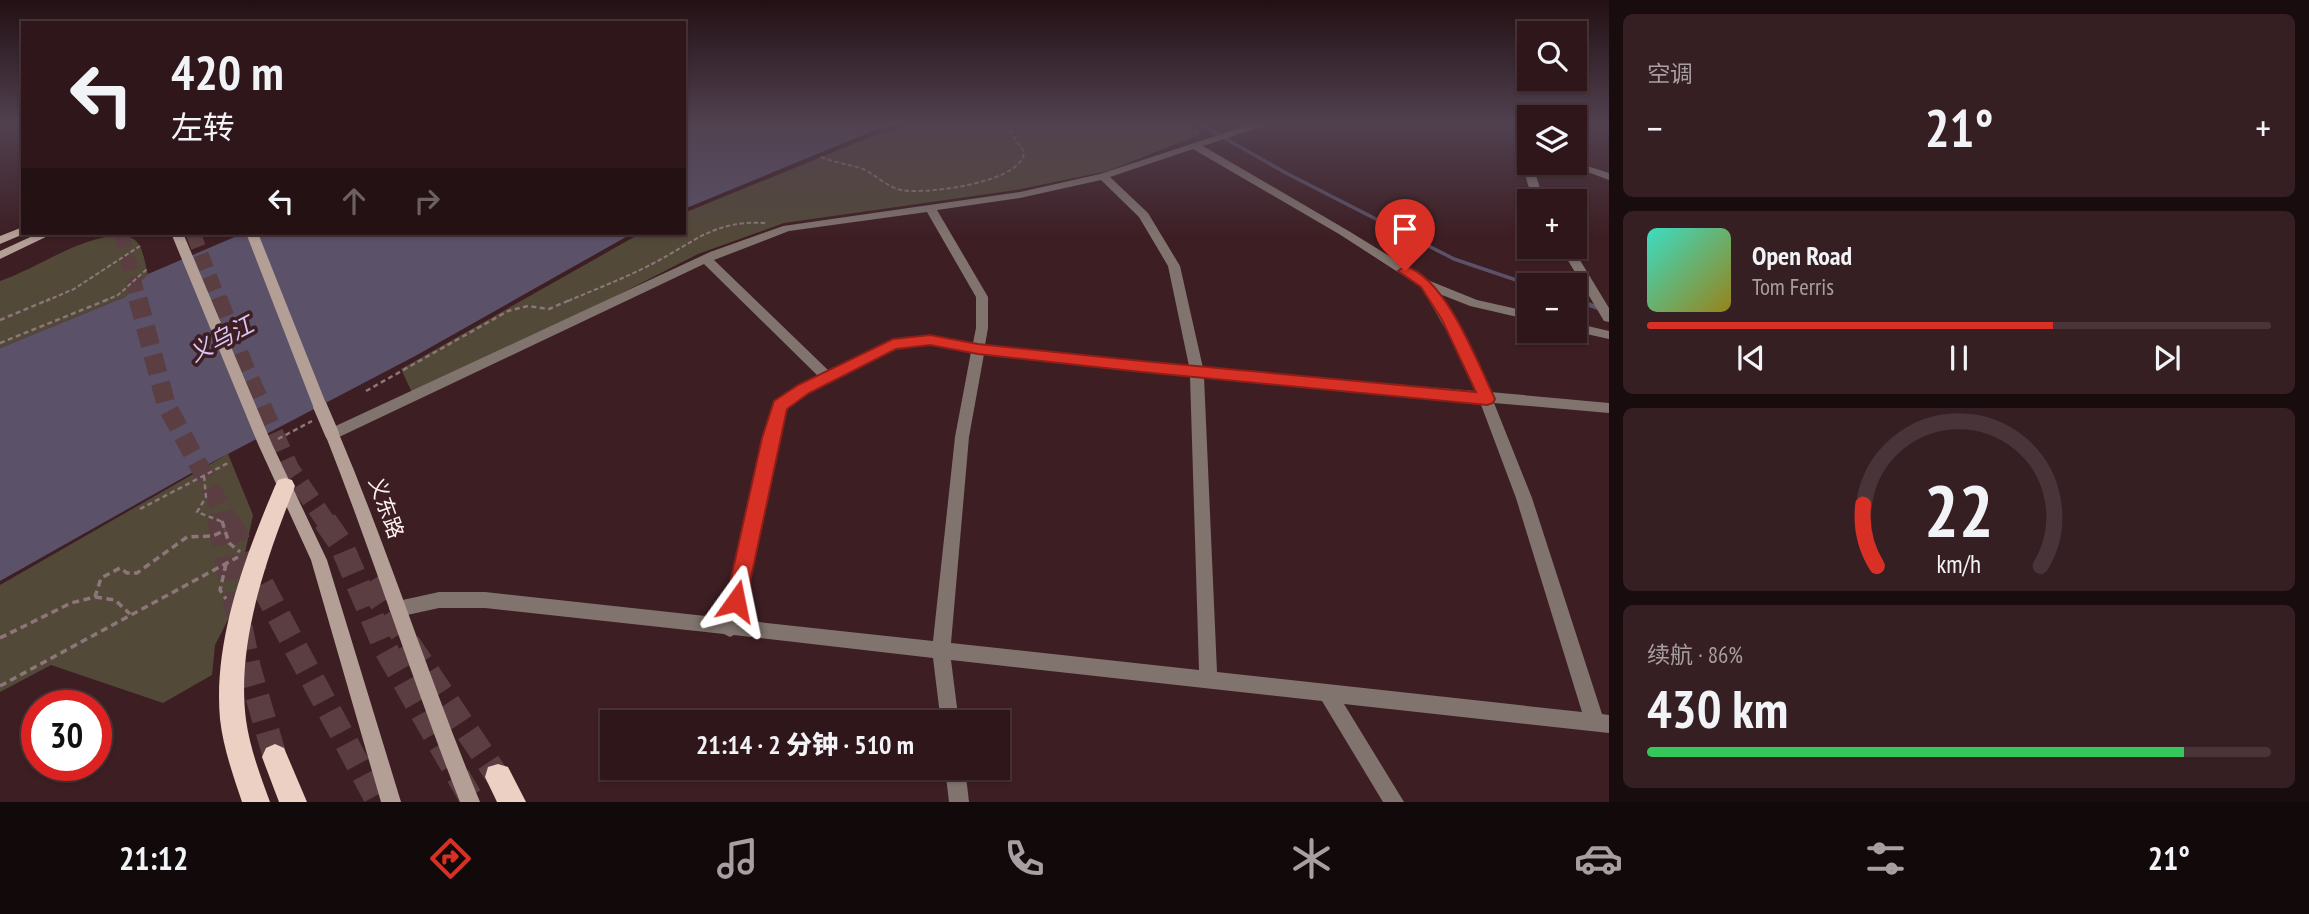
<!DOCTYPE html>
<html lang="zh">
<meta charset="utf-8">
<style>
body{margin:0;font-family:"PT Sans Narrow","Noto Sans SC",sans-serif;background:#361f23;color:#f1f3f6;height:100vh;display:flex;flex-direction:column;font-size:26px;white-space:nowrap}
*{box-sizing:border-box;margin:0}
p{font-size:23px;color:#a79fa2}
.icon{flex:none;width:38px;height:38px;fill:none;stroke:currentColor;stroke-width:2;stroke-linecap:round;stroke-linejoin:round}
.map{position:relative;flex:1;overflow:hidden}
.side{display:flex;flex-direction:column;gap:14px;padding:14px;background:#190c0e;width:700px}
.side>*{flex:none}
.guide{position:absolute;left:21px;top:21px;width:665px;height:214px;border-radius:0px;box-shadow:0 2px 5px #0004,0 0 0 2px #493539;background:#2e161a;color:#f1f3f6;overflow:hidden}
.tools{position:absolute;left:1517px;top:21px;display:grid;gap:14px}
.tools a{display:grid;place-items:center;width:70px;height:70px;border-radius:0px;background:#2e161a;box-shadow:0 2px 5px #0004,0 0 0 2px #493539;font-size:35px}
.speed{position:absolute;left:21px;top:690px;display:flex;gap:14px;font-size:35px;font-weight:700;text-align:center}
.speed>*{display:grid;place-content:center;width:91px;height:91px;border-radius:50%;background:#2e161a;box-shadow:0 2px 5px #0004,0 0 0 2px #493539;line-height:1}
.speed .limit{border:10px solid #d22;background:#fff;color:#111}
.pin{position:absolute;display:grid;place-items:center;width:60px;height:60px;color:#fff;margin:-72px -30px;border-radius:50% 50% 50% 0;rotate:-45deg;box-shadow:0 0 7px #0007}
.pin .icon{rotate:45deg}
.me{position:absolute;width:77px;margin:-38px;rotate:12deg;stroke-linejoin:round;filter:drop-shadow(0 0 5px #0008)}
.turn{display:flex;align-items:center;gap:24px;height:147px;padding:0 35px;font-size:32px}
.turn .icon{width:91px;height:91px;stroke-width:2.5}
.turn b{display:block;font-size:49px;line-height:60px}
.lanes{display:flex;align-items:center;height:66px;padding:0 35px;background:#0003;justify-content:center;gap:35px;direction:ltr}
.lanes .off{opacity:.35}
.big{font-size:52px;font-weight:800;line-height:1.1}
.side .card{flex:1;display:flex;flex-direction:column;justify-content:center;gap:10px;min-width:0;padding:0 24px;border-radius:10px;background:#361f23}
.side .dial{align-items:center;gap:0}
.dial svg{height:182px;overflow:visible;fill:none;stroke:#493539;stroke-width:7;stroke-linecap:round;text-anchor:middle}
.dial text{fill:#f1f3f6;stroke:none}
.song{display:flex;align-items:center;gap:21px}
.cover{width:84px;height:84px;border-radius:10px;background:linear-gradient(135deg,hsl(170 70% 55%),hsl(50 70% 35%))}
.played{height:7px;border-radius:4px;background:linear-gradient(90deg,#d93025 65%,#493539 65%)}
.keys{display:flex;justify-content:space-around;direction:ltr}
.heat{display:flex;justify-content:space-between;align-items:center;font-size:38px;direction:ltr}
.charge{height:10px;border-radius:5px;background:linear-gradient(90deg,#34c759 86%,#493539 0)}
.trip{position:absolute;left:600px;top:710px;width:410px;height:70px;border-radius:0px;background:#2e161a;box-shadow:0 2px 5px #0004,0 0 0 2px #493539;font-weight:800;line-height:70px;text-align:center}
.tab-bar{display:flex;height:112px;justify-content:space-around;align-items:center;background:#12090a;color:#a79fa2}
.tab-bar .icon{width:49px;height:49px}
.tab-bar .on{color:#d93025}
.tab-bar b{font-size:32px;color:#f1f3f6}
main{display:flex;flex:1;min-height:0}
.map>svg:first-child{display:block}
</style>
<main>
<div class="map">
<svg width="1609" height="802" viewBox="0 0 1609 802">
<rect width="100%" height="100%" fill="#3d1e23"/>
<g fill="#534939">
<polygon points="913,124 1179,124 1201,134 1108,171 1016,190 784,223 698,254 415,399 401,369 641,233 684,233 684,213 875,135"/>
<path d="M120,235C144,237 142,254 148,274L125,297L0,348V281C40,267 77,238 120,235Z"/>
<polygon points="228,454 253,515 233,610 215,645 212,675 163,703 51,665 0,692 0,585"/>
</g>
<g fill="#5b5168">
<polygon points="684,124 898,124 870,132 684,209"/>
<polygon points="244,233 633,233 417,355 188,475 0,581 0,348 125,297 148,274"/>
</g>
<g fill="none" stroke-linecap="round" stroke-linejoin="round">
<polyline stroke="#5b5168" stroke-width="3.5" points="1200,124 1286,173 1454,259 1531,285"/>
<polyline stroke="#5b5168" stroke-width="4.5" points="1575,300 1602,309"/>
<g stroke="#5a3e42" stroke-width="15" stroke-dasharray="15 8" stroke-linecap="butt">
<polyline points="121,233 139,301"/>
<polyline points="193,233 219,301"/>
</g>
<g stroke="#5a3e42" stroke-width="19" stroke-dasharray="19 10" stroke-linecap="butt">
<polyline points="138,299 166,404 229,522"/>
<polyline points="218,299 244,366 290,469 326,522"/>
<polyline points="217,513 219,522"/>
</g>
<g stroke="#5a3e42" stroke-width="24" stroke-dasharray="24 12" stroke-linecap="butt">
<polyline points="219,521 249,668 275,757"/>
<polyline points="228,521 378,802"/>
<polyline points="325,521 341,544 385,648 473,802"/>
<polyline points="368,583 498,777"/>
</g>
<g stroke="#8d7679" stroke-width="2" stroke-dasharray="4.5 2.5" stroke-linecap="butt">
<polyline points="1182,124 1201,133"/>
<path d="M821,157C835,163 849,164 863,169C876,175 887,187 901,190C926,195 1024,182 1024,152L1005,124"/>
<polyline points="46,301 74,289 140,246"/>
<polyline points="104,301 118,295 147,269"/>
<path d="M568,301C596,289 625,278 652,264C695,242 713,220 766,223"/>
</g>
<g stroke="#8d7679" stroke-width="2.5" stroke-dasharray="5 3.5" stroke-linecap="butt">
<polyline points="0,320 50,299"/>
<polyline points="0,343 109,299"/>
<polyline points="366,391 508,311 528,306 549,309 572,299"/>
<polyline points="278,439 312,421"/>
<polyline points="204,476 206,497 197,512 223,522"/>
<polyline points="140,509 228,463"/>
</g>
<g stroke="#8d7679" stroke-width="3.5" stroke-dasharray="7 4.5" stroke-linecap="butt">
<polyline points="222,521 229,543 240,552"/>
<polyline points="226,564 220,590 226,599"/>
<polyline points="95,597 115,600 130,614"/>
<polyline points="0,638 71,603 95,597 101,578 120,568 127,573 137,573 187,537 213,536 225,530"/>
<polyline points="0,686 238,557"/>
</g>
<g fill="#81746f" fill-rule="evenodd">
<path d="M1252,124H1269L1203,146L1347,230L1430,281L1477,300L1530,312V320L1470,306L1437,293L1462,335L1490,392L1609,403V413L1494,403L1532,498L1602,714L1609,715V733L1344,704L1404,802H1383L1322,701L951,660L959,723H941L933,658L734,635L730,637L724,634L485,608H439L398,617L392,614L389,609L392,604L398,601L439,592H485L724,618L772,405L798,385L818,376L704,264L337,438H327L325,434L327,430L710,252L783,226L1020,192L1100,174ZM1193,149L1339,234L1421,287L1449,335L1475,391L1203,368L1180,266L1148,213L1110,177ZM1101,180L1139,217L1168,266L1189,366L985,345L988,328V297L937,210L1020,198ZM927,212L976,297V328L973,343L930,336L893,340L829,371L714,260L789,231ZM930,344L971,352L955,437L933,641L740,620L785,408L808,393L896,349ZM984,354L1190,376L1199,670L951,643L969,437ZM1204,377L1480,402L1516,498L1582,712L1217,672Z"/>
<polygon points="1520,124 1530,124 1526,145 1530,163 1532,163 1544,201 1533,201 1516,145"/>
<polygon points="1575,162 1609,173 1609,180 1564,163"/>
<polygon points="1560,247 1572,247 1609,308 1609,322 1604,321"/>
<polygon points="1575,323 1609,331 1609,339 1573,331 1575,331"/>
<polygon points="945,768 965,768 969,802 949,802"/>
</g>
<g fill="#b49f96" fill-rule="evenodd">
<polygon points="23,227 23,233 26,233 0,244 0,236"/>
<polygon points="39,233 54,233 0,259 0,251"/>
<polygon points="171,233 183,233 272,444 327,560 401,802 381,802 311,560 258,444"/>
<polygon points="246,233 258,233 327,406 325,410 315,410 313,406"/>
<path d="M332,429L337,430L339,434C390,555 430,681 480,802H460C412,680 373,555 325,434L327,430Z"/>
</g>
<g fill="#ecd0c3" fill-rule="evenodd">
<path d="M285,478L292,480L295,486C267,557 236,642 246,720C250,748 260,775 270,802H242C233,775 223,747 220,719C213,641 245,557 275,486L278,480Z"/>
<polygon points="275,744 284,748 307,802 279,802 262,757 266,748"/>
<polygon points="498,764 508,767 526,802 497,802 485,777 488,767"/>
</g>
<polyline stroke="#b49f96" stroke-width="14" points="320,406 332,434"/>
</g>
<linearGradient id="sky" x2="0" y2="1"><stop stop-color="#221013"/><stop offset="0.52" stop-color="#514150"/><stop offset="1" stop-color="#514150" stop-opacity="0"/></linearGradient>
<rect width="1609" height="237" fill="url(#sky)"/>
<path fill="#d93025" stroke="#8d1f18" stroke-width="2" d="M1405,266C1447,279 1477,362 1495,399L1493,403L1487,405L1142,372L978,354L930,345L896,349L809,393L787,409L746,601L743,608L736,610L729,608L726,601L762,438L774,401L798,385L893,339L930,335L978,344L1142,361L1476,392L1442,320L1421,287L1398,271Z"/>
<g text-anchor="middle" stroke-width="7" stroke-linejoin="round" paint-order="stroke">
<g font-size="21" fill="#fef1f2" stroke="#3d1e23">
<text transform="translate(386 508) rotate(70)" y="7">义东路</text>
</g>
<g font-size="23" font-style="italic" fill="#dac6f7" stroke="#3d1e23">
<text transform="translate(221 339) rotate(-28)" y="8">义乌江</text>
</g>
</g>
</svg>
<div class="tools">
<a><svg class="icon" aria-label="search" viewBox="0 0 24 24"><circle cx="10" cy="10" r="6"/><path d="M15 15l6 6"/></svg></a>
<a><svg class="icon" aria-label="layers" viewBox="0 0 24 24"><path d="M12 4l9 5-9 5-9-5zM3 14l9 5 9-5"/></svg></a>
<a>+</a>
<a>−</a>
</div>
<div class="speed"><div class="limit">30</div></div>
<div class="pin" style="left:1405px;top:271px;background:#d93025"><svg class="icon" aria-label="arrive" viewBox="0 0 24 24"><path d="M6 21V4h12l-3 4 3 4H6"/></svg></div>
<svg class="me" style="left:736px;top:601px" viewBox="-20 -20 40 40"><path d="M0-17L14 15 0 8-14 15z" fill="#d93025" stroke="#fff" stroke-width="4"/></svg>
<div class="trip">21:14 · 2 分钟 · 510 m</div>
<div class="guide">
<div class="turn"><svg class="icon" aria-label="left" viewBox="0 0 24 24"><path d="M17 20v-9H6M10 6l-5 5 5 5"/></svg><div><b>420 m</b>左转</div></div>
<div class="lanes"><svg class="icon" aria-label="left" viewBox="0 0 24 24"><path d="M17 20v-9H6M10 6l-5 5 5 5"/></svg><svg class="icon off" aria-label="ahead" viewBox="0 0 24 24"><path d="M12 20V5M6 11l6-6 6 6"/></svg><svg class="icon off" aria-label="right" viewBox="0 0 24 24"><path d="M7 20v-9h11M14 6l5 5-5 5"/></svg></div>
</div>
</div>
<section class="side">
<div class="card"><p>空调</p>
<div class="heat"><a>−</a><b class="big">21°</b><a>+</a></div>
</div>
<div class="card">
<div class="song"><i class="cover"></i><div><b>Open Road</b><p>Tom Ferris</p></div></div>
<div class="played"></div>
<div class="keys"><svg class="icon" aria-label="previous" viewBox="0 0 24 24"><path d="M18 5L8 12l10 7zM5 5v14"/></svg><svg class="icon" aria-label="pause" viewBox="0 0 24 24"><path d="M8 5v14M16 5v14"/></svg><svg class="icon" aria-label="next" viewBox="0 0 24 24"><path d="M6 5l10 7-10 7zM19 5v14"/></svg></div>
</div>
<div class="card dial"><svg viewBox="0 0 100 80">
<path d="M14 69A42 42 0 1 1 86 69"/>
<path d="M14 69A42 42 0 0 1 8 42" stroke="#d93025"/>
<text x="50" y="56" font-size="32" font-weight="700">22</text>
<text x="50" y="72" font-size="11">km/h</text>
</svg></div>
<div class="card"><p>续航 · 86%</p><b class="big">430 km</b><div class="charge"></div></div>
</section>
</main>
<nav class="tab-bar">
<b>21:12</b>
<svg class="icon on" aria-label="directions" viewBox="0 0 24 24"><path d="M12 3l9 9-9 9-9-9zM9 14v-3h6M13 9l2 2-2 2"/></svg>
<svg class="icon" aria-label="music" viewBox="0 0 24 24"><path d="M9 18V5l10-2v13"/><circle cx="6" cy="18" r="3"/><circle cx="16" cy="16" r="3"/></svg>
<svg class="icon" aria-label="phone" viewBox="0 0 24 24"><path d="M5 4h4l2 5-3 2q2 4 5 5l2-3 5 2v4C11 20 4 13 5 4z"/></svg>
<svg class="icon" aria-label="climate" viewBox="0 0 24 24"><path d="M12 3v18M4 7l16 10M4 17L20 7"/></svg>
<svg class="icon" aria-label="car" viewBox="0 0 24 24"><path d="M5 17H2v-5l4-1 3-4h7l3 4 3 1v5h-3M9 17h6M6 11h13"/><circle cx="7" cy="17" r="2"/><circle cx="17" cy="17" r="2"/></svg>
<svg class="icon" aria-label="filters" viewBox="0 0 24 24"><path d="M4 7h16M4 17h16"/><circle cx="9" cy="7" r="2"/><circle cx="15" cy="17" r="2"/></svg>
<b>21°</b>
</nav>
